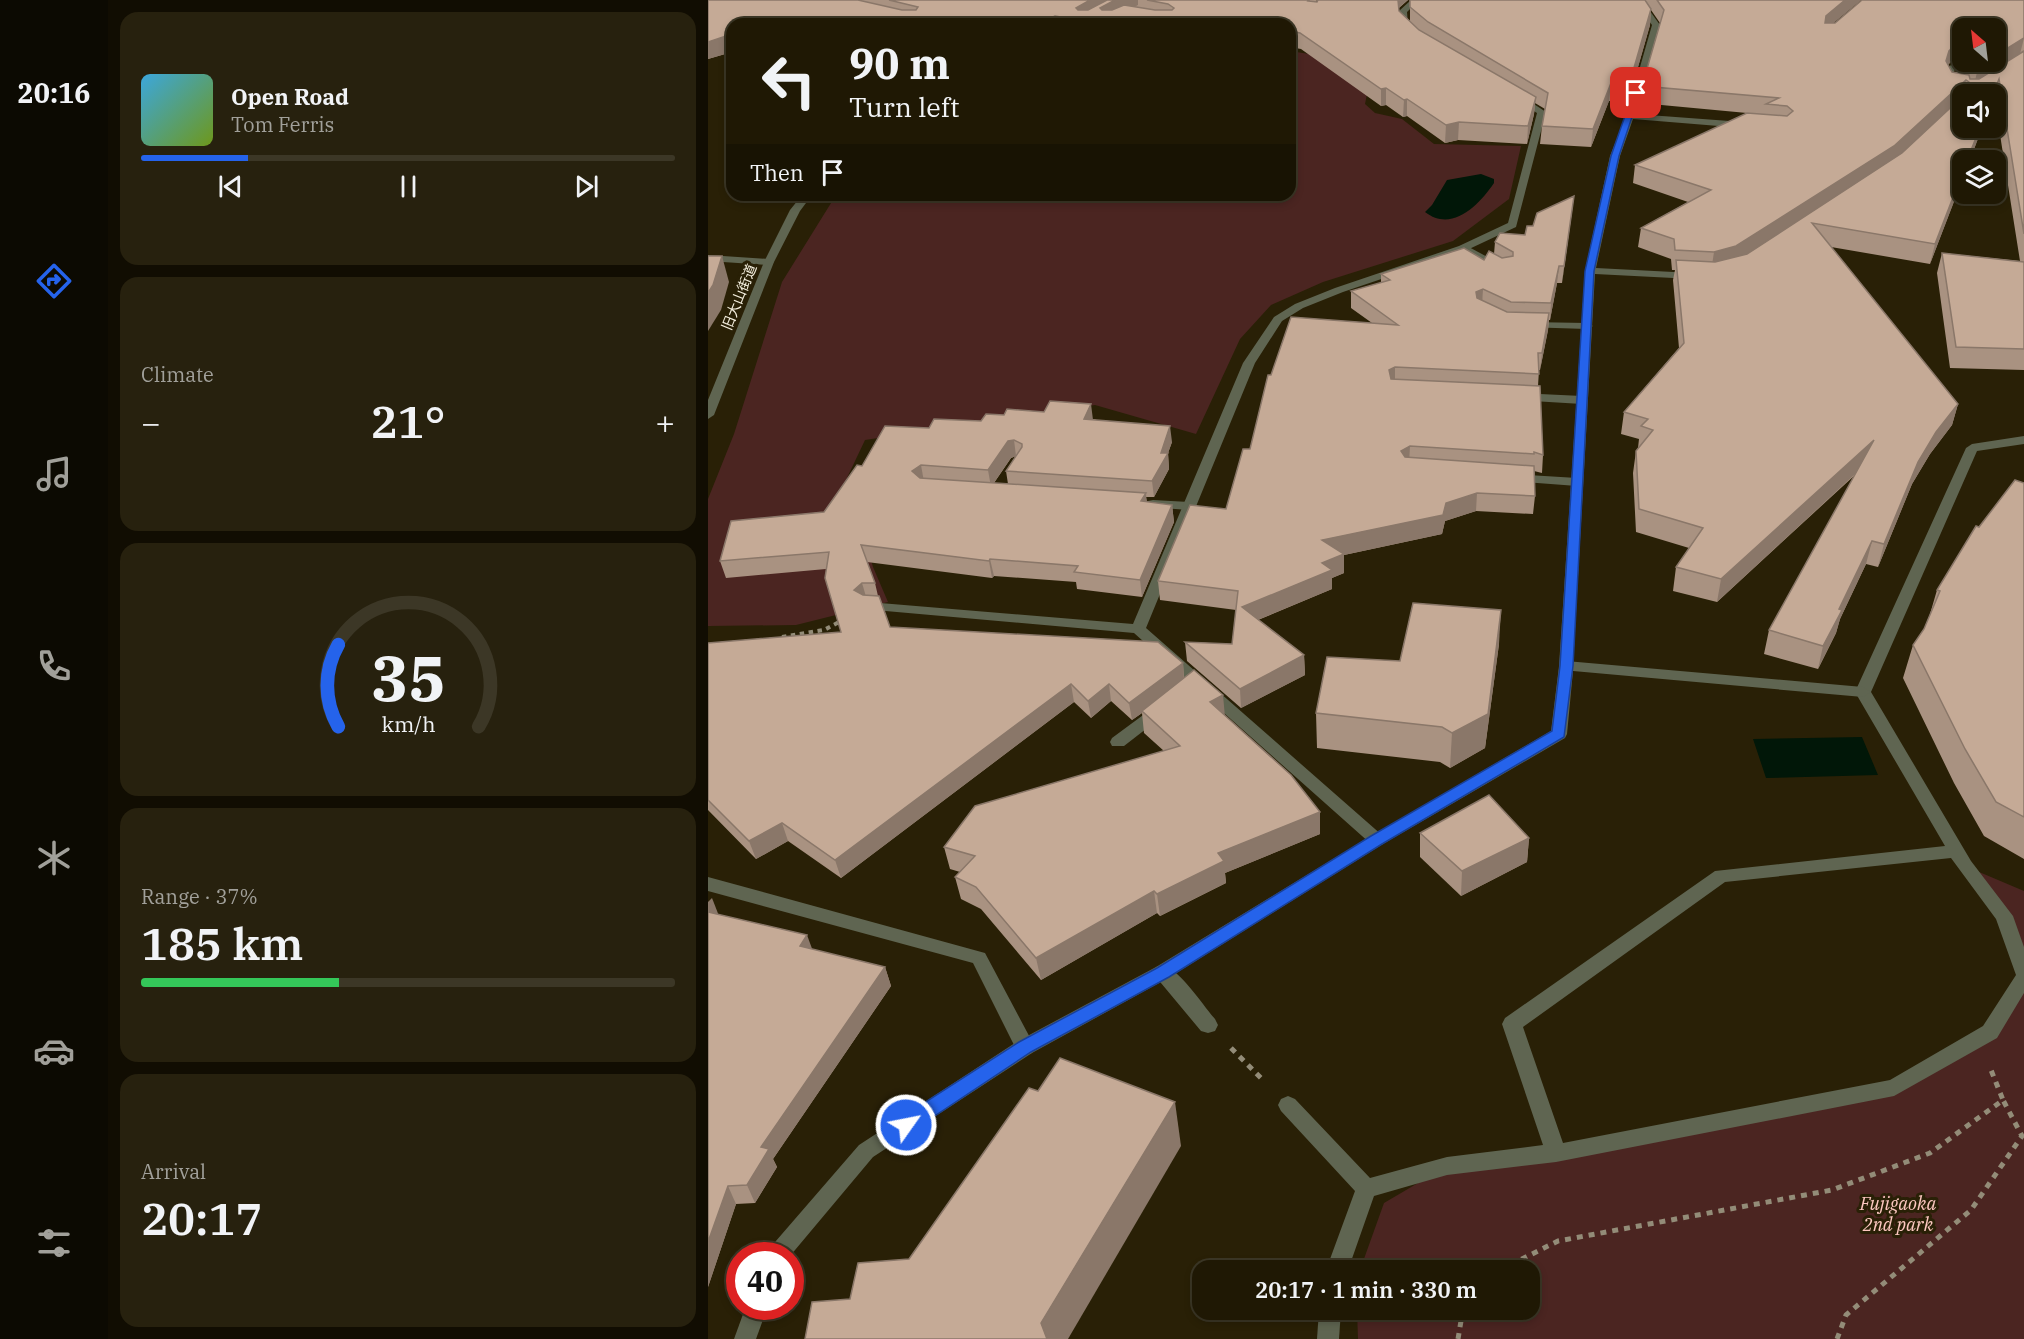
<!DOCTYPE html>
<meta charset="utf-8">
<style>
body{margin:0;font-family:"IBM Plex Serif","Noto Sans JP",serif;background:#27210e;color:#f1f3f6;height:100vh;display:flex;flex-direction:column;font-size:22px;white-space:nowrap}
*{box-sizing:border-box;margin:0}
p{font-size:20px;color:#a1a09a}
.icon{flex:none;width:33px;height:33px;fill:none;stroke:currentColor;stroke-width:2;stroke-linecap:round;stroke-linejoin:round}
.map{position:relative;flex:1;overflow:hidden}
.panel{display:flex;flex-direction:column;gap:12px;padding:12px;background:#110d02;width:600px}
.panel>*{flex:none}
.top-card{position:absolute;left:18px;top:18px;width:570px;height:183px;border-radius:18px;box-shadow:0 3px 9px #0003,0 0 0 2px #3c3726;background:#1f1804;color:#f1f3f6;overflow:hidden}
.needle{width:39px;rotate:332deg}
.controls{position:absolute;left:1244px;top:18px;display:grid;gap:12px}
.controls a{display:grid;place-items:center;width:54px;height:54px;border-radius:12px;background:#1f1804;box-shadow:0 3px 9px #0003,0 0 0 2px #3c3726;font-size:30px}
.speed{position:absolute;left:18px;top:1242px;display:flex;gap:12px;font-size:30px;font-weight:700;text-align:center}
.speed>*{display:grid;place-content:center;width:78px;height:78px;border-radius:50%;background:#1f1804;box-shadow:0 3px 9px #0003,0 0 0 2px #3c3726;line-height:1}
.speed .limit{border:9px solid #d22;background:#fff;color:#111}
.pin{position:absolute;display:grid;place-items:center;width:51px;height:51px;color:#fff;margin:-26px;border-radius:12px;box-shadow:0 3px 9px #0006}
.me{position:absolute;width:66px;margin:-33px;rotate:57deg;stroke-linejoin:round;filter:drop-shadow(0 0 4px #0008)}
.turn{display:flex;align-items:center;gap:21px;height:126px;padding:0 24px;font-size:27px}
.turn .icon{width:78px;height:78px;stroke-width:2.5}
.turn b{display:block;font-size:42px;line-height:51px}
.then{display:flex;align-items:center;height:57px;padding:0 24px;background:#0003;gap:12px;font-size:22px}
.big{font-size:45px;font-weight:600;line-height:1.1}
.panel .widget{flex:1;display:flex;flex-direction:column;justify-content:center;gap:9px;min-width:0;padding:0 21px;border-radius:18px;background:#27210e}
.panel .dial{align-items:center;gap:0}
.dial svg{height:156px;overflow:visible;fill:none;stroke:#3c3726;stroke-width:7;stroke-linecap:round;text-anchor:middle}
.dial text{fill:#f1f3f6;stroke:none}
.song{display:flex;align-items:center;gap:18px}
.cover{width:72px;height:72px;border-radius:9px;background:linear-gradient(135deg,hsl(200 70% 55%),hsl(80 70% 35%))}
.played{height:6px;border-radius:3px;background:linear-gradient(90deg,#2563eb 20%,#3c3726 20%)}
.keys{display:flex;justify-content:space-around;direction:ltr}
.heat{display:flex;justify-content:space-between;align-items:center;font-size:33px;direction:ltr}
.charge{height:9px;border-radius:4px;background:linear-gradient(90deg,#34c759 37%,#3c3726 0)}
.trip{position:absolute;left:484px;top:1260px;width:348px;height:60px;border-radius:18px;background:#1f1804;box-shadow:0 3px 9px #0003,0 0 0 2px #3c3726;font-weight:600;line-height:60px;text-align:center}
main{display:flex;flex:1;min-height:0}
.tabs{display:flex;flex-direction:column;width:108px;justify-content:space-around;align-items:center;background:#0c0a02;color:#a1a09a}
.tabs .icon{width:42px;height:42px}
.tabs .current{color:#2563eb}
.tabs b{font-size:27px;color:#f1f3f6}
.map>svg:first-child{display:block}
</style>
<main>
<nav class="tabs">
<b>20:16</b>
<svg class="icon current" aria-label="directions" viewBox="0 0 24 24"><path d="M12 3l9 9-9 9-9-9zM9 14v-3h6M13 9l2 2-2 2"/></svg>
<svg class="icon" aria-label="music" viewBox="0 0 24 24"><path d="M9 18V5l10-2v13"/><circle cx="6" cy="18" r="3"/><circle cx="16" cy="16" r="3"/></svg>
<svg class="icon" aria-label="phone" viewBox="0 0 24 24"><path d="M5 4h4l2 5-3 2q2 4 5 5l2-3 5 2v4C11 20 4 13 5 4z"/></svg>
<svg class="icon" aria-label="climate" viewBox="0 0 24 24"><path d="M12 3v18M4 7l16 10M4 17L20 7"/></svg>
<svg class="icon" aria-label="car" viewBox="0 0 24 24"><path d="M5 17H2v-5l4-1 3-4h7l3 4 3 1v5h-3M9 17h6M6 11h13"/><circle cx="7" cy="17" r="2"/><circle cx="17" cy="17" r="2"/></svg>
<svg class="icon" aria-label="filters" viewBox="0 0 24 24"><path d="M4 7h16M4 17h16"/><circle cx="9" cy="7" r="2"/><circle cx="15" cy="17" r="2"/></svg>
</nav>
<section class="panel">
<div class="widget">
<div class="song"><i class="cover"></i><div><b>Open Road</b><p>Tom Ferris</p></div></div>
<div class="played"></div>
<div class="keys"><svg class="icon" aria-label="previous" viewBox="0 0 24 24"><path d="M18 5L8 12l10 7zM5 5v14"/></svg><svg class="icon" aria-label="pause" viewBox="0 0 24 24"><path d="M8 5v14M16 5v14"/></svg><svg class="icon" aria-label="next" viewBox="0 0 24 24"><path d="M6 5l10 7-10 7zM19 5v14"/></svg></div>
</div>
<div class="widget"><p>Climate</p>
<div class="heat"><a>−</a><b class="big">21°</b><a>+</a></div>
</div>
<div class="widget dial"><svg viewBox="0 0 100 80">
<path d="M14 69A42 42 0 1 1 86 69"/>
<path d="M14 69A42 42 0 0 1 14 27" stroke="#2563eb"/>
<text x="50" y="56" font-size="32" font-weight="700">35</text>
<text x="50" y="72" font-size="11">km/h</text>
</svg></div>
<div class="widget"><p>Range · 37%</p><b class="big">185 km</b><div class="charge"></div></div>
<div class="widget"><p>Arrival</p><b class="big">20:17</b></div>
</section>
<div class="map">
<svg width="1316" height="1339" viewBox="0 0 1316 1339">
<rect width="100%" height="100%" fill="#292006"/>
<g fill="#4b2521">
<polygon points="582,51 614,56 663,74 657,104 667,113 694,119 726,144 813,146 801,199 745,241 615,282 563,305 532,339 488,434 387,405 157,440 119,520 156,537 165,567 180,602 88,625 0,626 0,499 26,434 74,282 128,195 582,195"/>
<polygon points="1257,866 1316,891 1316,973 1296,916"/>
<polygon points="1316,977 1316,1339 650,1339 649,1310 822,1310 822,1270 652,1270 676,1203 739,1166 1186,1088 1267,1037"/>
</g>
<g fill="#011708">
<path d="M773,174L786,179V183C771,205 744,233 717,212L724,205L739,180Z"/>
<polygon points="1154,737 1170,775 1058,778 1045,739"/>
</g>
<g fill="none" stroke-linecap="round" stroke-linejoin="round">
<polyline stroke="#938c78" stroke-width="4" stroke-dasharray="4.5 4.5" stroke-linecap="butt" points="74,637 116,630 133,621"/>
<g stroke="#938c78" stroke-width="5" stroke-dasharray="6 6" stroke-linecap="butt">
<polyline points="523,1048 556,1081"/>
<polyline points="792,1270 850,1241 1124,1190 1222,1153 1295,1100 1283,1070"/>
<polyline points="750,1339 753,1321 760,1310"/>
<polyline points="1129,1339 1138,1315 1263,1210 1314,1136 1295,1100"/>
</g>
<g fill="#5f6551" fill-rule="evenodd">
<polygon points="751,246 759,246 798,267 789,269 751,250"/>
<polygon points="820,322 879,323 885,326 879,329 816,327 814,325"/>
<polygon points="813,393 874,396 880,400 874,404 809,400 807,397"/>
<polygon points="806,474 869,478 875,482 869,486 801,481 800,478"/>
<polygon points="445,500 481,502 488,506 481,510 440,507 438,504 440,501"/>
<polygon points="451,706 459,711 456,715 416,746 404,746 402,742 404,738 446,707"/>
</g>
<g fill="#5f6551" fill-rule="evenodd">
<polygon points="703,0 711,0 699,12 700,24 706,31 702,33 692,25 691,11"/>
<polygon points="926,0 934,0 952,25 927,114 1035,122 1039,125 1035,128 925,119 912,156 888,268 985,273 990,276 985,279 887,274 865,666 858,671 851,666 877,271 902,156 918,116 944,25"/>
<polygon points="1251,55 1254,55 1254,62 1246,71 1245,80 1250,86 1246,88 1237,81 1238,71"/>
<polygon points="806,95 812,95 838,112 808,227 759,250 635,292 595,308 574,321 547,363 438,628 675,836 677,840 675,844 669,846 663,844 426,633 155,609 153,606 155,603 160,602 425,624 535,363 566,317 587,304 627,288 751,246 800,223 829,113 806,99"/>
<polygon points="0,255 61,259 66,262 61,265 0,261"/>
<path d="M1316,436V444L1269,451L1163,692L1263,861L1305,916L1316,947V993L1289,1038L1186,1096L848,1162L739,1175L666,1196L640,1270H618L647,1191L573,1111L570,1105L573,1099L580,1096L587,1099L662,1178L739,1157L835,1145L794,1024L797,1018L1007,871L1237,846L1147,692L1258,448L1264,444ZM1243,858L1288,919L1308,975L1275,1026L1182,1080L855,1143L815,1027L1017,882Z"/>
<polygon points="0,877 277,953 327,1047 324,1053 317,1055 310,1053 265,963 0,891"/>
<path d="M455,965C473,971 494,1004 507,1019L510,1025L507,1031L500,1033L493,1031L448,977L446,972L448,967Z"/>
<polygon points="611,1310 633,1310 631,1339 609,1339"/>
</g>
<g fill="#5f6551" fill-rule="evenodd">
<polygon points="94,195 104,195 92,211 66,262 6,415 0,419 0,400 56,262 82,210"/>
<polygon points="858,661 1155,687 1163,692 1155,697 865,671 859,734 857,738 675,844 462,977 324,1053 165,1157 82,1256 58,1256 61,1249 151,1145 310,1041 448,967 663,836 843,731 851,666"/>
<polygon points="38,1306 60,1306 48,1339 26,1339"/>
</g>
</g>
<g fill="#a99281" fill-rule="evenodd">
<path d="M0,0H609L608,2H609L610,0H700L691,8V11L702,21V0H1153L1125,23L1316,0V370L1242,368L1229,273L1234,253L1312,261L1287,103V94H1254V97L1274,128L1222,264L1123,247L1250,404L1244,425L1222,454L1204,484L1170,567L1158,564L1132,619L1128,633L1110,669L1056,654L1061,630L1147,475L1009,602L965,591L968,567L981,548L928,532L925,473L928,451L930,448L931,439L913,434L916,412L971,348L965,280L967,270H964L963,259L930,247L933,228L980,202L925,183L927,165L1039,113L932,103L934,86L952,23L943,10L942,25L920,102L901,101L883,147L832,144L834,126L837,109L827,103L826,114L819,144L750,140L737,143L699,116L695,117L678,105L673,106L593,49L582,47V24H24V52L0,59ZM1254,28L1287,62L1253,56L1249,73L1244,72L1240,65L1251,53H1254ZM1254,97L1194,153L1190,156Z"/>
<polygon points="866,196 854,283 849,283 842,320 841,320 840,330 832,370 831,370 830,386 835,455 834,473 826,471 827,496 825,514 768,511 737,521 734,534 636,555 636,573 624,578 624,589 550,620 596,655 597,675 533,708 479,661 477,642 524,644 528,610 452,600 450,581 518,509 542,449 563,375 664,323 643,308 643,291 673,283 673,274 776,260 786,254 787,242 817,235 825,226"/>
<path d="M385,419L464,442L460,453L461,469L446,497H438L439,502L464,505L466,522L434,597L369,589L368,582L286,576L284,578L159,562L167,583L170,596L182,627L475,663L476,678L517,716L612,812V834L517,873L518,883L452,916L449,913L333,980L273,909L253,899L247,877L252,872L242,869L236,847L456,751L436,733L434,713L424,720L403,701L383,718L366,702L133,878L80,841L48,859L0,810V643L133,632L118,569L18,578L12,561L116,512L154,466L221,428L273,421ZM308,456L298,471L300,484L286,483L303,458Z"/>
<polygon points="1316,483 1316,859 1276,836 1246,783 1195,678 1205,645 1216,629 1222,614 1229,590 1271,527"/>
<polygon points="791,644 777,748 742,768 732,762 609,748 608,713 692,661"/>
<polygon points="712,833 821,838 819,862 753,896 712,857"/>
<polygon points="11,915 104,949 177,967 183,986 65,1159 69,1167 47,1203 28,1204 0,1287"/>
</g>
<g fill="#8a7769">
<polygon points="382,0 430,0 430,5 394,24 375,21 368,8"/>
<polygon points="690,0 700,0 689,9"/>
<polygon points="1137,0 1153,0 1115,32 1118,16"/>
<polygon points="943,9 942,25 920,102 921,85"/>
<polygon points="347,16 348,24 329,24"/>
<polygon points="491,17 492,24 479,24"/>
<polygon points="24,34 24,52 0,59 0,42"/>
<polygon points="1254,37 1251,53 1237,68 1238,61 1241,51"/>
<polygon points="1316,38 1312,54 1266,85 1270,68 1279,62 1287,62 1287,56"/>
<polygon points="1258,80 1254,97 1182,164 1025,266 1003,272 1006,252"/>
<polygon points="903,83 901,101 883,147 885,129"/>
<polygon points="678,88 678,105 673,106 673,89"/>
<polygon points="828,97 826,114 819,144 820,126"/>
<polygon points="699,99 699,116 695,117 696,100"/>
<polygon points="751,122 750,140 737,143 738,125"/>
<polygon points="1272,128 1274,128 1262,160 1259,160"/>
<polygon points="1254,174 1254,181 1222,264 1227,244"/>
<polygon points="866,196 864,212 854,283 856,266"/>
<polygon points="14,256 21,282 13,310 0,331 0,293"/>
<polygon points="851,266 849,283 842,320 843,303"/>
<polygon points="775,289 774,306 767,309 768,292"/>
<polygon points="841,313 840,330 832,370 834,353"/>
<polygon points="687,367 687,385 681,388 681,370"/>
<polygon points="383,404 385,420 376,419"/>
<polygon points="1250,404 1244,425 1222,454 1204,484 1170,567 1176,544 1210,462 1228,432"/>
<polygon points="462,426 464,442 460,453 461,469 446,497 444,481"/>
<polygon points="306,440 308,456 303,458 283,487 280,470 300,441"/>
<polygon points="1166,440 1160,462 1009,602 1013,579"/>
<polygon points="702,446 701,464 693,451"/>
<polygon points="213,465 216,482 204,471"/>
<polygon points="438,493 439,509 433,501"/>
<polygon points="769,493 768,511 737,521 734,534 636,555 636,573 624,578 624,589 535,626 534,607 614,540"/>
<polygon points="464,505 466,522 434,597 432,580"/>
<polygon points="1164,541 1158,564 1132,619 1128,633 1110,669 1115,646 1131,609"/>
<polygon points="282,559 286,576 284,578 281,561"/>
<polygon points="154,583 159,600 146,590"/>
<polygon points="793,610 791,644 777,748 742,768 744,733"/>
<polygon points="596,655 597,675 533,708 532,689"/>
<polygon points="475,663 476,681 434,711 434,713 424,720 421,703"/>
<polygon points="363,684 366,702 133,878 127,860"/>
<polygon points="401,684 403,701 383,718 380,701"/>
<polygon points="515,695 517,717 502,702"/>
<polygon points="612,812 612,834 517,873 518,883 452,916 449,894 510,853"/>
<polygon points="74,823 80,841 48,859 41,841"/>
<polygon points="821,838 819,862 753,896 754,871"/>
<polygon points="446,891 449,913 333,980 328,958"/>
<polygon points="4,898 11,916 0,929 0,902"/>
<polygon points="99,935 106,954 92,946"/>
<polygon points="177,967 183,986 65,1159 69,1167 47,1203 39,1185 53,1147"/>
<polygon points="467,1102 473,1146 360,1339 338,1339 333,1323"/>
<polygon points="20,1186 28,1204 0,1287 0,1242"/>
</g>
<g fill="#c5aa96" stroke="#8a7769" stroke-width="1.5">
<polygon points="0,0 150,0 194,10 208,10 210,7 181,0 382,0 368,8 370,10 380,10 399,0 407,0 392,8 394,10 404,10 416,5 447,10 464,10 466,8 460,4 439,0 601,0 600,1 609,2 610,0 690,0 691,11 711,30 828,97 820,126 751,122 738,125 699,99 696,100 678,88 673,89 592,33 582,31 582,24 536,24 491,17 479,24 394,24 347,16 329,24 71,24 63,22 56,24 24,24 24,34 0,42"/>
<polygon points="702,0 937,0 943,9 921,85 903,83 885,129 834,126 840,93 720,22 702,7"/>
<polygon points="949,0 1137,0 1118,16 1117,23 1127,23 1154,0 1316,0 1316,38 1287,56 1287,28 1254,28 1254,37 1241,51 1238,61 1244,72 1261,75 1262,79 1271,79 1316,51 1316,234 1291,79 1285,94 1256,94 1260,91 1261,82 1258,80 1186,146 1028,246 1006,252 967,250 966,239 933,228 1003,190 927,165 1039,113 1079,116 1085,111 1079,106 1058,104 1071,98 934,86 956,10"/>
<polygon points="1254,54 1254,62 1279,62 1270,68 1252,64 1253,56"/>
<polygon points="1254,97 1254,128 1272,128 1259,160 1254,160 1254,174 1227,244 1104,223 1250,404 1228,432 1210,462 1176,544 1164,541 1131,609 1134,610 1115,646 1061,630 1166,440 1013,579 968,567 995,528 931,509 928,451 945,430 933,426 940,419 916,412 976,343 968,260 1007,262 1039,254 1194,153"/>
<polygon points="866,196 856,266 851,266 843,303 803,302 775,289 768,292 769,298 799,312 841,313 834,353 830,353 831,374 687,367 681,370 683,379 832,386 835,455 826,452 826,454 702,446 693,451 697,457 826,466 827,496 769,493 738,503 735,515 614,540 636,554 614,563 624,570 534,607 596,655 532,689 477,642 524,644 530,591 450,581 482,505 518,509 535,449 542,449 560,375 563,375 583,317 690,325 643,291 682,280 673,274 756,248 776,260 781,251 794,258 805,256 805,252 787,242 792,233 817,235 819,226 825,226 829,213"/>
<polygon points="1234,253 1316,262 1316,349 1248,347"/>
<polygon points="0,256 14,256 5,285 0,293"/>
<polygon points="342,401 383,404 376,419 462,426 453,453 460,453 444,481 298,471 314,447 314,444 306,440 300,441 280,470 213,465 204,471 212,478 438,493 433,501 464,505 432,580 366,572 370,566 282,559 281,561 153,545 167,583 154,583 146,590 155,595 171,596 182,627 450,642 475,663 421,703 401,684 380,701 363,684 127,860 74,823 41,841 0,800 0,643 133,632 117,578 121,552 12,561 23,521 116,512 149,465 154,466 177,426 221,428 226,419 273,421 278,414 296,415 299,409 336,412"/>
<polygon points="1307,480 1316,483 1316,817 1288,802 1257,749 1205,645 1216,629 1232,591 1229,590 1268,526 1271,527"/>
<polygon points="705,603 793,610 780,714 744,733 734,727 608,713 619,657 692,661"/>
<polygon points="486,670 515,695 502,702 583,775 612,812 510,853 516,861 449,894 446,891 328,958 268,887 247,877 267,856 236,847 267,806 472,746 434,711"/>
<polygon points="781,795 821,838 754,871 712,833"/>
<polygon points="0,912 99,935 92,946 177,967 53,1147 61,1149 39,1185 20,1186 0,1242"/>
<polygon points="352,1058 467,1102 333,1323 339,1339 97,1339 104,1302 142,1299 150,1263 201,1259 321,1088 330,1091"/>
</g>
<polygon fill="#2563eb" stroke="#184099" stroke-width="1.5" points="928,91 932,93 911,156 886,271 865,666 856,737 674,844 461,977 323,1052 204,1131 198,1133 191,1131 189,1125 191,1119 311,1042 449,968 663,836 844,731 852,666 877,271 903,156 925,93"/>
<g text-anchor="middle" stroke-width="6" stroke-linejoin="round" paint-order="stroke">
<g font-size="14" fill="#f5f0e0" stroke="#292006">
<text transform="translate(31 297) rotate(-68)" y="5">旧大山街道</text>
</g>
<g font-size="18" font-style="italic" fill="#fdc8c1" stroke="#292006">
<text x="1190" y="1210">Fujigaoka<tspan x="1190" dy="21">2nd park</tspan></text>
</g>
</g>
</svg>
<div class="controls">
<a><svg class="needle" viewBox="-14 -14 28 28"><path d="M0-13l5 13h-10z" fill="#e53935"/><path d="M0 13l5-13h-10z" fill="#a1a09a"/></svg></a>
<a><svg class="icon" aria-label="sound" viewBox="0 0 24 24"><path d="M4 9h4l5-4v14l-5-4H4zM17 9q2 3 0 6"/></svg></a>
<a><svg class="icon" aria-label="layers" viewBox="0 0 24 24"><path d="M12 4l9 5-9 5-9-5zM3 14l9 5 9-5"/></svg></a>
</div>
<div class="speed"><div class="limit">40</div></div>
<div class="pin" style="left:928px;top:93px;background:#d93025"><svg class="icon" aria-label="arrive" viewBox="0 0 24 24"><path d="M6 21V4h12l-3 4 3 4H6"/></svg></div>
<svg class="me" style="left:198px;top:1125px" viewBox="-20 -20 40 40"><circle r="17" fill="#2563eb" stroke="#fff" stroke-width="3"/><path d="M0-11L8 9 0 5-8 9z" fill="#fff"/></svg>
<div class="trip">20:17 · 1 min · 330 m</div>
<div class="top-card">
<div class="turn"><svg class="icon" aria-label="left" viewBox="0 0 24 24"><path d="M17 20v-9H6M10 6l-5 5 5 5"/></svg><div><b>90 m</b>Turn left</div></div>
<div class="then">Then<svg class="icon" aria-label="arrive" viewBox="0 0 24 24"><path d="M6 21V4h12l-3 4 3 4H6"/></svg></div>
</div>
</div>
</main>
